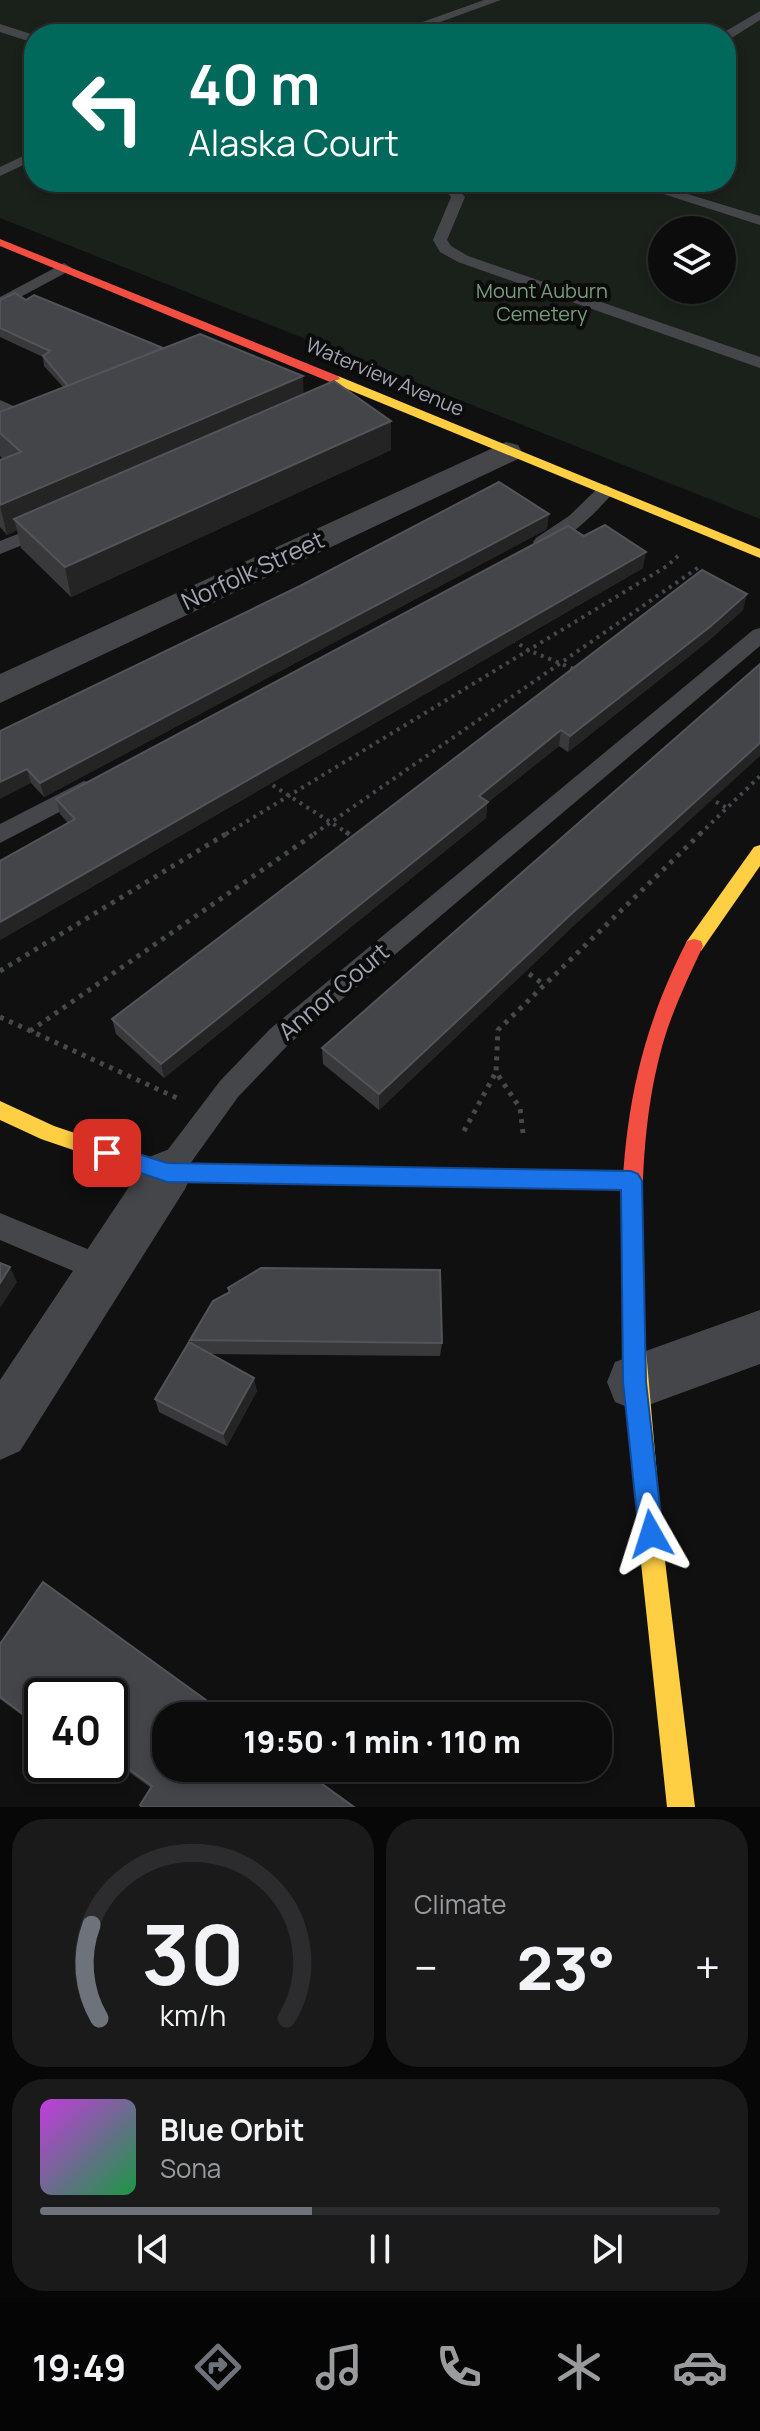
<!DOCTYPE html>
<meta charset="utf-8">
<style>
body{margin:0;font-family:Manrope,sans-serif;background:#1a1a1b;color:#f1f3f6;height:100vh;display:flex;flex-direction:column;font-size:30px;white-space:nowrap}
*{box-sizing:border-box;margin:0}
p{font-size:26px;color:#9a9b9d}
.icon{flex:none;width:44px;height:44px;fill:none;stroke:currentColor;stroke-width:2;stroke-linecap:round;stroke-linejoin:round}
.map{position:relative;height:1807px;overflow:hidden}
.side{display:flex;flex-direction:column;gap:12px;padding:12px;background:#070707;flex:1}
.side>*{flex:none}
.hud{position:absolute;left:24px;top:24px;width:712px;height:168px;border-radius:32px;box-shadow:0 4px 12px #0003,0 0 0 2px #2c2c2e;background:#00695c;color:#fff;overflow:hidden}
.controls{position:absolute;left:648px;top:216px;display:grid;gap:16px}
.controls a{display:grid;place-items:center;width:88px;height:88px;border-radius:50%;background:#0c0c0d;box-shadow:0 4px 12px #0003,0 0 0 2px #2c2c2e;font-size:40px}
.speed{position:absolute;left:24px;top:1678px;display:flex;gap:16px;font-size:40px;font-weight:700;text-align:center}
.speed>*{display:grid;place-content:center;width:104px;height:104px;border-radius:50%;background:#0c0c0d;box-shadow:0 4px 12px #0003,0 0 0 2px #2c2c2e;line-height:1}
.speed .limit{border:4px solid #111;border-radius:12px;background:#fff;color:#111}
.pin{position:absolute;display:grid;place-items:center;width:68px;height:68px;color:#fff;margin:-34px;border-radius:16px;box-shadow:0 4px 12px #0006}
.me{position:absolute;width:88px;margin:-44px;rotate:354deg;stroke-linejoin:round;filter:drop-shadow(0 0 6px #0008)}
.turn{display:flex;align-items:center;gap:28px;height:168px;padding:0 32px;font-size:36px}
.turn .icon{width:104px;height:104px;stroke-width:2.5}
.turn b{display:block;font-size:56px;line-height:68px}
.big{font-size:60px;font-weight:800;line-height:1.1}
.side .tile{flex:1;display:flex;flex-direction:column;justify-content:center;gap:12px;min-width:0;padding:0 28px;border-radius:32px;background:#1a1a1b}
.side .dial{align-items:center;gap:0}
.dial svg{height:208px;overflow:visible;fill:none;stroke:#2c2c2e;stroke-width:7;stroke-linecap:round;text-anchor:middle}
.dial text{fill:#f1f3f6;stroke:none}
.song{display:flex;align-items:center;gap:24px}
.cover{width:96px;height:96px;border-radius:12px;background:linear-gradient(135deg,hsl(290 70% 55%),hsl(140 70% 35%))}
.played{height:8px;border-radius:4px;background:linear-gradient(90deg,#6e727a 40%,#2c2c2e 40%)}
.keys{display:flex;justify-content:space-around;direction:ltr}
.heat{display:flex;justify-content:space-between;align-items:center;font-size:44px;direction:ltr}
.side .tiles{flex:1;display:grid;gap:12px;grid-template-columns:1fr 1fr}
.tile:last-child{grid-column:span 2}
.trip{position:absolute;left:152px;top:1702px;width:460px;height:80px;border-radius:32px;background:#0c0c0d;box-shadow:0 4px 12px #0003,0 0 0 2px #2c2c2e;font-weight:800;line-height:80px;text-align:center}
.tab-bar{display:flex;height:128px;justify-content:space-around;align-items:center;background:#050505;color:#9a9b9d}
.tab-bar .icon{width:56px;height:56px}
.tab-bar .on{color:#6e727a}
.tab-bar b{font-size:36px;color:#f1f3f6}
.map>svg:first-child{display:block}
</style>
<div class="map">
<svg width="760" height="1807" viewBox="0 0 760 1807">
<rect width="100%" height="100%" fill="#101011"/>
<path fill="#1a211b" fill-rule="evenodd" d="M0,0H760V519L0,218ZM34,34H726V182H34ZM662,230H722V290H662Z"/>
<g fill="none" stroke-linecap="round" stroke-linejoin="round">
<g stroke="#46484b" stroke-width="4" stroke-dasharray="3 5" stroke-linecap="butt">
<polyline points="513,640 528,650 576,670"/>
<polyline points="266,781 349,834"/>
<polyline points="709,798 729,809"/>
<polyline points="226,834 667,566 678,556"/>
<polyline points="314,834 699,567"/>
<polyline points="700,834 760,776"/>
</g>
<g stroke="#46484b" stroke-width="5" stroke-dasharray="4 6" stroke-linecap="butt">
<polyline points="346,832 358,840"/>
<polyline points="521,968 543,984"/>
<polyline points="0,971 229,832"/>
<polyline points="0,1017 177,1098"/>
<polyline points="30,1031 317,832"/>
<polyline points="464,1131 496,1072"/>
<polyline points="523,1133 520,1108 496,1072 498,1030 702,832"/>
</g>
<g fill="#454649" fill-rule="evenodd">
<polygon points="484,0 501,0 407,34 389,34"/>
<polygon points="760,11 760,20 730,39 726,40 726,34 721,34"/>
<polygon points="0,24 34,35 34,43 0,32"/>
<polygon points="34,151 34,160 0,176 0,167"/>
<polygon points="439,182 453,182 465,197 447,240 451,246 468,256 760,357 760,368 458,262 440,252 433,240 451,197"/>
<polygon points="626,182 648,182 760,216 760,225"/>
<polygon points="64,263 72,268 69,271 0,308 0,297"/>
<path d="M0,400L32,414H44L47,418C31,433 16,420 0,412Z"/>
<path d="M606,485L615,490C602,507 559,552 536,546L533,542L536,538L569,516L600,486Z"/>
<polygon points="48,522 55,524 57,528 55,532 0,554 0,541"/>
<polygon points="760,628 760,646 288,1045 238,1097 177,1182 167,1185 157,1182 153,1173 157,1164 220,1081 270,1029 753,630"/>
<polygon points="84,781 92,783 95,789 92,795 0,843 0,824"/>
<polygon points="0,1213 114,1260 119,1270 114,1280 104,1284 0,1240"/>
</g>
<g fill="#454649" fill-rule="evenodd">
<polygon points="506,442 518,445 522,452 518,459 0,703 0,674"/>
<polygon points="167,1150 185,1157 192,1173 185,1189 20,1451 0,1460 0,1380 149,1157"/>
<polygon points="760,1310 760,1364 635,1410 615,1402 607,1382 615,1362"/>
</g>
<polygon fill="#16e098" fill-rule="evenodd" points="513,1170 631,1172 638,1174 641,1181 638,1188 631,1190 513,1188 506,1186 503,1179 506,1172"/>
<g fill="#ffcf43" fill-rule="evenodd">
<polygon points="330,376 338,376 760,549 760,558 330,382"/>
<polygon points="760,845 760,866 701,951 687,951 685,946 687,941 754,847"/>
<polygon points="0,1101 54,1126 167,1164 513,1170 520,1172 523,1179 520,1186 513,1188 167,1182 41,1139 0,1120"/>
<polygon points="635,1339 643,1342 646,1350 663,1544 695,1807 667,1807 639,1544 624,1350 627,1342"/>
</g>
<g fill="#f24e42" fill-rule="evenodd">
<polygon points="0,239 338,376 340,379 330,382 0,246"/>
<path d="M694,939L701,941L703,946C688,978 673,1009 663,1043C635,1142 642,1248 646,1350L643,1358L635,1361L627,1358L624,1350C618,1198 615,1080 687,941Z"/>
</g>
</g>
<g fill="#39393c">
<polygon points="0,300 26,300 163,348 391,421 391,450 71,597 21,548 17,530 7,535 0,527 0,460 3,459 0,456 0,412 63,387 44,366 43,357 0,337"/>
<polygon points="547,529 44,797 31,783 0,731"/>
<polygon points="584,536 643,568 0,940 0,861 68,823 60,814 56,799"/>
<polygon points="743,610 707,642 568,752 559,746 487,803 486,818 164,1078 116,1034 112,1019"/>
<polygon points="566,933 379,1110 323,1064 322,1048"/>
<polygon points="228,1288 442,1343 440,1356 211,1354 257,1391 227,1446 159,1412 155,1399 191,1343 190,1340 229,1292"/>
<polygon points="0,1644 228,1716 151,1788 110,1758 110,1696 42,1696 42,1730 0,1699"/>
</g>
<g fill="#242425">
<polygon points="303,376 304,404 14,519 17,530 7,535 0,505"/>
<polygon points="391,421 391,450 71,597 65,567"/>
<polygon points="549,514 547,529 44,797 40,783"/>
<polygon points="646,552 643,568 0,940 0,922"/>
<polygon points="747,594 743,610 707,642 568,752 570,736"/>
<polygon points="561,730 559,746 487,803 486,818 164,1078 161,1064 479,796"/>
<polygon points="760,743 760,756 566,933 379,1110 379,1094 568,917"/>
<polygon points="27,769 31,783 0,799 0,782"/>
<polygon points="10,1267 17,1282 0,1308 0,1283"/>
<polygon points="254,1378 257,1391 227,1446 223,1434"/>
</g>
<g fill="#444549" stroke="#535459" stroke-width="2">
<polygon points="15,293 26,300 34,295 163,348 68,386 43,356 50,351 0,328 0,300"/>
<polygon points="200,334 303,376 0,505 0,460 21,452 0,433 0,412"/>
<polygon points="334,381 391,421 65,567 14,519"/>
<polygon points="499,482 549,514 40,783 27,769 0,782 0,731 300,586"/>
<polygon points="605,525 646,552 0,922 0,861 75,819 56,799 568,526 584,536"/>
<polygon points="702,570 747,594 711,626 570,736 561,730 479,796 488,802 161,1064 112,1019"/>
<polygon points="760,664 760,743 568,917 379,1094 322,1048"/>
<polygon points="0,1263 10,1267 0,1283"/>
<polygon points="261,1268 440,1270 442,1343 190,1340 213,1301 230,1292 228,1288"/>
<polygon points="189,1342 254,1378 223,1434 155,1399"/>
<polygon points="43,1582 228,1716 166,1716 166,1768 300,1768 354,1807 142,1807 140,1805 152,1786 110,1755 110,1696 42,1696 42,1728 0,1697 0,1644"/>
</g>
<polygon fill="#1a73e8" stroke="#114b97" stroke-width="2" points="107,1144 167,1163 631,1171 638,1174 642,1181 646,1382 663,1534 660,1543 651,1546 642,1543 639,1534 623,1382 621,1190 167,1182 100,1159 97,1153 100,1146"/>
<g text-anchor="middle" stroke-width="8" stroke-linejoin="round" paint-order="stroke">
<g font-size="20" fill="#789e7a" stroke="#0b0b0c">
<text x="542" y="298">Mount Auburn<tspan x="542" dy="23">Cemetery</tspan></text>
</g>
<g font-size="20" fill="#a1a6b2" stroke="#0b0b0c">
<text transform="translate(385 377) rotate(23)" y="7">Waterview Avenue</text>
</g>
<g font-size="24" fill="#a1a6b2" stroke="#0b0b0c">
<text transform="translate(253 571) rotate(-25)" y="8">Norfolk Street</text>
<text transform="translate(334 992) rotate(-40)" y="8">Annor Court</text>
</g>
</g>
</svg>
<div class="controls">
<a><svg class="icon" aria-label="layers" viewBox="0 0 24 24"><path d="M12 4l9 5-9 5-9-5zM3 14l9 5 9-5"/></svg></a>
</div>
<div class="speed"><div class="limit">40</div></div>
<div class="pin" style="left:107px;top:1153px;background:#d93025"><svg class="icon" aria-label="arrive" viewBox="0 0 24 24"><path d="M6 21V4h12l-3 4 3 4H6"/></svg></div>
<svg class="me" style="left:651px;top:1534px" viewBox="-20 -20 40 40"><path d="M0-17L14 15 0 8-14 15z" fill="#1a73e8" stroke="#fff" stroke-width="4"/></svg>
<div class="trip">19:50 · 1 min · 110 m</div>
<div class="hud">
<div class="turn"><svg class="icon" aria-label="left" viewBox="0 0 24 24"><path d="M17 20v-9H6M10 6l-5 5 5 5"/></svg><div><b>40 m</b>Alaska Court</div></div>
</div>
</div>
<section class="side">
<div class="tiles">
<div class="tile dial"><svg viewBox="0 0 100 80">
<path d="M14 69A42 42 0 1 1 86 69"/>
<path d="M14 69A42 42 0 0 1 11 33" stroke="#6e727a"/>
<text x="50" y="56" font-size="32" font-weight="700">30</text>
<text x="50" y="72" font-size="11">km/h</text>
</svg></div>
<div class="tile"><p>Climate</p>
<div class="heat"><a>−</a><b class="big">23°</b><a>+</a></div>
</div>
<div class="tile">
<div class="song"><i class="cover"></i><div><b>Blue Orbit</b><p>Sona</p></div></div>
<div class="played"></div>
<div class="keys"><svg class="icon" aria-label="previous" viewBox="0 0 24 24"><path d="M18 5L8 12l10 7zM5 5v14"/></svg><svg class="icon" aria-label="pause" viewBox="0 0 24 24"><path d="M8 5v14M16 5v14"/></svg><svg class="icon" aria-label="next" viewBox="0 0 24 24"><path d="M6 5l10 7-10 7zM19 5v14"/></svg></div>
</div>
</div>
</section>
<nav class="tab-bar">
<b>19:49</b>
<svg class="icon on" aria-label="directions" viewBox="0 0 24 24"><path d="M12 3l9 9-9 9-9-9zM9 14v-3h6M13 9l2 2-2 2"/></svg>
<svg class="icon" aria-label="music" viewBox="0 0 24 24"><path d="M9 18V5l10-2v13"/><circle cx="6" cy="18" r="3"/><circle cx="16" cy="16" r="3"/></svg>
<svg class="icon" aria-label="phone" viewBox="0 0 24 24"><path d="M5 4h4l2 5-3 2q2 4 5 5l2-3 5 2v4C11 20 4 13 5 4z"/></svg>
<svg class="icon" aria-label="climate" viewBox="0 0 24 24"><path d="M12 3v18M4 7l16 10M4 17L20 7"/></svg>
<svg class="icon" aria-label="car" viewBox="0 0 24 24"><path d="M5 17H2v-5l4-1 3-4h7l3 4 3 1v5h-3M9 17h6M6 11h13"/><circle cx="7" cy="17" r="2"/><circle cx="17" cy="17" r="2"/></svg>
</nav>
